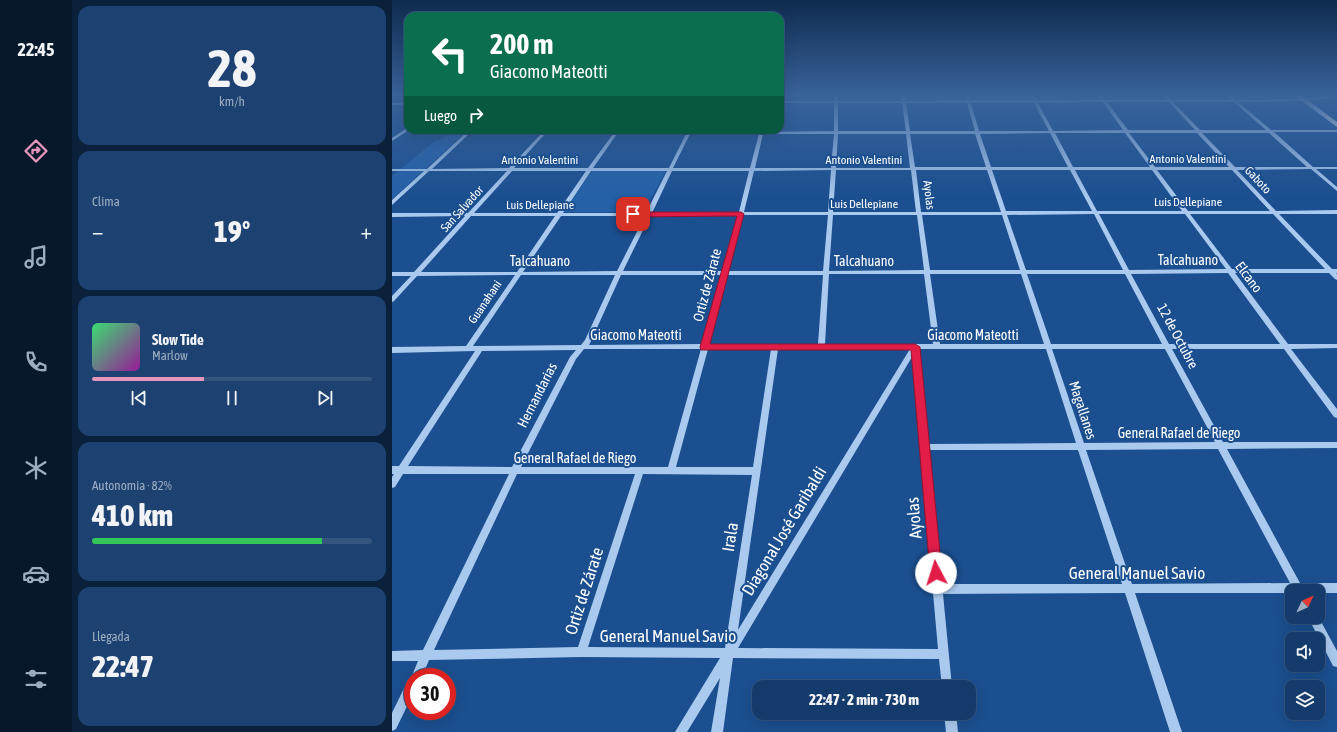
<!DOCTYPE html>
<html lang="es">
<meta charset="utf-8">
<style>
body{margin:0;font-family:"Asap Condensed",sans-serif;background:#1d4271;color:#f1f3f6;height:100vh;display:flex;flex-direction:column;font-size:15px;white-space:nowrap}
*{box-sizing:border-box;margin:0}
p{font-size:13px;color:#9dadc1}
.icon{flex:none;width:22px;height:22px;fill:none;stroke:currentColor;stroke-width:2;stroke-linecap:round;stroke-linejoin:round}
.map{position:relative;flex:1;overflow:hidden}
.details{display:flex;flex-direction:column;gap:6px;padding:6px;background:#0b203b;width:320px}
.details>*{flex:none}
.guide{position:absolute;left:12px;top:12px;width:380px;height:122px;border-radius:12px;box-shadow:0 4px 16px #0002,0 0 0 1px #33557e;background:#0b6e4f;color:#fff;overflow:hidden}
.needle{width:26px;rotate:46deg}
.controls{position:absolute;left:893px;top:584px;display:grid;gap:8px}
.controls a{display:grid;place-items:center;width:40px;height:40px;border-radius:8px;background:#143b6b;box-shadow:0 4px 16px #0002,0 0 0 1px #33557e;font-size:20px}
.speed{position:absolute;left:12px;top:668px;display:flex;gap:8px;font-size:20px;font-weight:700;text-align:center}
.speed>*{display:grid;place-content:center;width:52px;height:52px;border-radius:50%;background:#143b6b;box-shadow:0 4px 16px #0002,0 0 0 1px #33557e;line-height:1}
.speed .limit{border:6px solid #d22;background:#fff;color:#111}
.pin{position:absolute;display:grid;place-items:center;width:34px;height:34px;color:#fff;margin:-17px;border-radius:8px;box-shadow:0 2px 6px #0006}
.me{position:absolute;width:44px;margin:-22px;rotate:355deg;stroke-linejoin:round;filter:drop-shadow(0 0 3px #0008)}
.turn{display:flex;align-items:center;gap:14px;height:84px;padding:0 20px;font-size:18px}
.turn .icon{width:52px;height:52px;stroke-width:2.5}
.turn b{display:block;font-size:28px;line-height:34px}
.then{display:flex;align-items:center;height:38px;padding:0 20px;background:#0003;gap:8px;font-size:15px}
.big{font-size:30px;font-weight:800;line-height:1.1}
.details .widget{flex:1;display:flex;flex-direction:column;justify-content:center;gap:6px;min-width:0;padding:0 14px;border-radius:12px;background:#1d4271}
.details .dial{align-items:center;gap:0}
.dial b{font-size:52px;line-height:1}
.song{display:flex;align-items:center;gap:12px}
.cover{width:48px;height:48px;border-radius:6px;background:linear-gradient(135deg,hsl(140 70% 55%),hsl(300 70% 35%))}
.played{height:4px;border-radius:2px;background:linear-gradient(90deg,#e797bd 40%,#33557e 40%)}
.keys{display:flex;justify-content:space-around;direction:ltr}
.heat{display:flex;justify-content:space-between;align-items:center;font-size:22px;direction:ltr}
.charge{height:6px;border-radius:3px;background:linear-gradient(90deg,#34c759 82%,#33557e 0)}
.trip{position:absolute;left:360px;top:680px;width:224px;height:40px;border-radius:12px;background:#143b6b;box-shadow:0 4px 16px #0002,0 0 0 1px #33557e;font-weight:800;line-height:40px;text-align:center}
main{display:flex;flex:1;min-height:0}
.dock{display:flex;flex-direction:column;width:72px;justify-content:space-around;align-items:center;background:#08182b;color:#9dadc1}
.dock .icon{width:28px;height:28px}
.dock .on{color:#e797bd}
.dock b{font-size:18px;color:#f1f3f6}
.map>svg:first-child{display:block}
</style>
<main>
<nav class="dock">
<b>22:45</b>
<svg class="icon on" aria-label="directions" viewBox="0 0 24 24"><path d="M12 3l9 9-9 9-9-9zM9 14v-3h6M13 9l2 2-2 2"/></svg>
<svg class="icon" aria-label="music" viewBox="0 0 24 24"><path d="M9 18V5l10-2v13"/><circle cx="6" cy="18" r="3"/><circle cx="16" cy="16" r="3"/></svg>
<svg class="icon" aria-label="phone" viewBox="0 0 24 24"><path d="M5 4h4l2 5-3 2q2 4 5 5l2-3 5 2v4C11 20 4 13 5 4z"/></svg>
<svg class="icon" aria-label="climate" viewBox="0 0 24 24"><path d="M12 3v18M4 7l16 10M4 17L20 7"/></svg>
<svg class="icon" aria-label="car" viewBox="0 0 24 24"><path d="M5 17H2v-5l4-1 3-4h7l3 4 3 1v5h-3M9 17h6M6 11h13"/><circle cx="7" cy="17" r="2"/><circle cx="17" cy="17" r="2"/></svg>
<svg class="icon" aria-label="filters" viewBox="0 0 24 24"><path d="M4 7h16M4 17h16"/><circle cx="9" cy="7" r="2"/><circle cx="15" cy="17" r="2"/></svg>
</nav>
<section class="details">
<div class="widget dial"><b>28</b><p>km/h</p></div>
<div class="widget"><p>Clima</p>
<div class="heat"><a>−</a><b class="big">19°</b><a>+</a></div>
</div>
<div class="widget">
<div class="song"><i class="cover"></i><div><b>Slow Tide</b><p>Marlow</p></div></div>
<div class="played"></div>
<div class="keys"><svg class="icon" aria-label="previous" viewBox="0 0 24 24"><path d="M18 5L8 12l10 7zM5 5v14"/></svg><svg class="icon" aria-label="pause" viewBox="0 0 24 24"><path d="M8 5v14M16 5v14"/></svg><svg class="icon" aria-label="next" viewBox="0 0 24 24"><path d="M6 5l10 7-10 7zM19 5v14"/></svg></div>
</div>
<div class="widget"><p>Autonomía · 82%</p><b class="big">410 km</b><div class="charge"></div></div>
<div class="widget"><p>Llegada</p><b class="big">22:47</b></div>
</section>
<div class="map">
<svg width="945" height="732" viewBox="0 0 945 732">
<rect width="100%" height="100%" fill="#1b4f8f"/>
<g fill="#2461a8">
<polygon points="61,130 76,130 0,199 0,176 44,140 49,140"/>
<polygon points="200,171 272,171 273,172 252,212 172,212"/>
</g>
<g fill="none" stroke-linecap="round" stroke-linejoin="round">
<g fill="#a9c9ee" fill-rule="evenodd">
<path d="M442,95H446V101H510L509,95H513L514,101L575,100L573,95H577L578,100H641L638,95H642L645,100H709L705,95H709L713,100H775L770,95H774L779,100H839L834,95H838L844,100L912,99L945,95V97L912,101L846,102L879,130H945V132H882L921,167H945V169H924L945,187V191L919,169L845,170L884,211L945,210V214H887L940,269H945V273H944L945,274V280L943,279L937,273H843L896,344H945V348L899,349L945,409V418L942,417L892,349H780L831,442H945V448L835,449L908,583H945V593H926V591H900V593H743L790,732H778L733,593L551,594L560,687H550L547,659L341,658L331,732H319L328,678L295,732H283L328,658L189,657L37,660L30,677H21V694L4,729L0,731V713L17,678H19L26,661H0V651L31,650L117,474H11L3,487L0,488V477L2,474H0V466H7L83,351L0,353V347L74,346L123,275L25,276L2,301L0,302V296L19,276H0V272H22L73,216L0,217V213H76L115,171H37L0,205V200L32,171H0V169H35L77,130H81L80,132H151L153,131L155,132H223L224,130H228L227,132H295L296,130H300L299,132H367L368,130H372V132L442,131V103H388V101H442ZM711,102L731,130L661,131L646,103ZM715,102H777L803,130H736ZM781,102H842L874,130H808ZM446,103H510L514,131H446ZM514,103H575L583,131H518ZM579,103H642L657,131H587ZM658,133L676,167H599L588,134ZM663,133H733L758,167H681ZM737,133H805L837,167H763ZM810,133H877L915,167H843ZM77,134H149L117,168L40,169ZM153,134H221L196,168H122ZM225,134H294L277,168H201ZM298,134H367L358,168H281ZM371,134H442L439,168H363ZM446,134H514L518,168H444ZM518,134H583L594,167H523ZM439,170L436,212H352L362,171ZM444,170H519L524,212H441ZM524,170H595L609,212H529ZM600,170H678L700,211H614ZM683,170H760L790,211H705ZM765,170H840L878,211H796ZM120,171H194L165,213H82ZM199,171H275L254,213H171ZM280,171H357L347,212L260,213ZM702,214L731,270H634L615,215ZM707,214H793L834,269L737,270ZM798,214H881L933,269H840ZM346,215L331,271H231L258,216ZM351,215H436L431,271H336ZM441,215H525L532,270L437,271ZM530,215H610L628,270H538ZM79,216H163L125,272H29ZM169,216H253L225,271L131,272ZM836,273L888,344H777L739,274ZM437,274H532L541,344H433ZM538,274H629L652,344H548ZM635,274H733L770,344H659ZM129,275H223L193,340L189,345L81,346ZM229,275H329L310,344L197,345L199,341ZM335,275H431L426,344H317ZM192,349H309L276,467H129L184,359ZM316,349H379L361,467H284ZM386,349H518L346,630ZM527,349H654L684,443L536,444ZM660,349H773L823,442L692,443ZM184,350L178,357L120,467L16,466L90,351ZM520,357L546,649L346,648ZM826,449L898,583L740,584L694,450ZM537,450H686L730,584H550ZM125,474H243L186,647L42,650ZM251,474L360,475L333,648L196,647Z"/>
<rect x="0" y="103" width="16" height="2"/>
<polygon points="15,128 16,128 16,130 17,130 0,141 0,138"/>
<polygon points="926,616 945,651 945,667 941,666 916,617"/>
<polygon points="552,713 564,713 566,732 554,732"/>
</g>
<polygon fill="#f0f6ff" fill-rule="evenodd" points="902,95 909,95 945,122 945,127"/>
</g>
<linearGradient id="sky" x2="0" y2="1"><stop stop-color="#0f2b4f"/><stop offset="0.48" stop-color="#39639b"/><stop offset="1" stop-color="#39639b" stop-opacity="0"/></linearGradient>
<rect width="945" height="198" fill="url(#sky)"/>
<polygon fill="#e11d48" stroke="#92132f" points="349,212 352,214 318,344 523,344 528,347 550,573 548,578 544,579 540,578 538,573 519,350 309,350 308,347 345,216 241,217 238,214 241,212"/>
<g text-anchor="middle" stroke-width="4" stroke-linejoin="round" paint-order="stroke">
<g font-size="12" fill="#fff" stroke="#1b4f8f">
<text x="796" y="163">Antonio Valentini</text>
<text x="148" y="164">Antonio Valentini</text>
<text x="472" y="164">Antonio Valentini</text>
<text transform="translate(866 180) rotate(47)" y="4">Gaboto</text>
<text transform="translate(537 195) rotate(83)" y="4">Ayolas</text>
<text x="796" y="206">Luis Dellepiane</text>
<text x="472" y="208">Luis Dellepiane</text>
<text x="148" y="209">Luis Dellepiane</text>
<text transform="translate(70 209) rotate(-48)" y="4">San Salvador</text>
<text transform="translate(93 302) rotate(-56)" y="4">Guanahani</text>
</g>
<g font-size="14" fill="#fff" stroke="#1b4f8f">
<text x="796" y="265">Talcahuano</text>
<text x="148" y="266">Talcahuano</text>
<text x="472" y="266">Talcahuano</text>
<text transform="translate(857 277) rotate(53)" y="5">Elcano</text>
<text transform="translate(315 285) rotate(-75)" y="5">Ortiz de Zárate</text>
<text x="244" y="340">Giacomo Mateotti</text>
<text x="581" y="340">Giacomo Mateotti</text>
<text transform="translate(786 336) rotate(62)" y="5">12 de Octubre</text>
<text transform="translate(145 395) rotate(-63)" y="5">Hernandarias</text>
<text transform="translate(691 410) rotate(72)" y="5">Magallanes</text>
<text x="787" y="438">General Rafael de Riego</text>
<text x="183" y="463">General Rafael de Riego</text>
</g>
<g font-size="17" fill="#fff" stroke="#1b4f8f">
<text transform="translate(522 518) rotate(-95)" y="6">Ayolas</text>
<text transform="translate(392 531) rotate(-59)" y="6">Diagonal José Garibaldi</text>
<text transform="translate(338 537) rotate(-81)" y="6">Irala</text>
<text x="745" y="579">General Manuel Savio</text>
<text transform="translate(192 591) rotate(-72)" y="6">Ortiz de Zárate</text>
<text x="276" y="642">General Manuel Savio</text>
</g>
</g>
</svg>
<div class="controls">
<a><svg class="needle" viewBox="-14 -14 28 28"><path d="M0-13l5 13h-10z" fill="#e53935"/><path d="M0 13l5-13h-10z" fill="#9dadc1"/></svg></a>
<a><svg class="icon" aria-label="sound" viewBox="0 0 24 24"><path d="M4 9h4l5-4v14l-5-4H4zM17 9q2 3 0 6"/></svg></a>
<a><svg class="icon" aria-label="layers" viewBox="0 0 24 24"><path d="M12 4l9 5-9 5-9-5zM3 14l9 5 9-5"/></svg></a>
</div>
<div class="speed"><div class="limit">30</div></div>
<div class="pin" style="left:241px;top:214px;background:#d93025"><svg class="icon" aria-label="arrive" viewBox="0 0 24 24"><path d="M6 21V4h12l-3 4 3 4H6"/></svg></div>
<svg class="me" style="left:544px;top:573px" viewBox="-20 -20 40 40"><circle r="19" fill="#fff"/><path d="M0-13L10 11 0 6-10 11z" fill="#e11d48"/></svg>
<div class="trip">22:47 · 2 min · 730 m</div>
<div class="guide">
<div class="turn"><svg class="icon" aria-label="left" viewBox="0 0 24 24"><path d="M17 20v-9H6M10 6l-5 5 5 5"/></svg><div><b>200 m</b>Giacomo Mateotti</div></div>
<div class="then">Luego<svg class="icon" aria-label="right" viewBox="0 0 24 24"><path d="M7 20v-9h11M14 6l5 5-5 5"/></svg></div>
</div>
</div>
</main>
